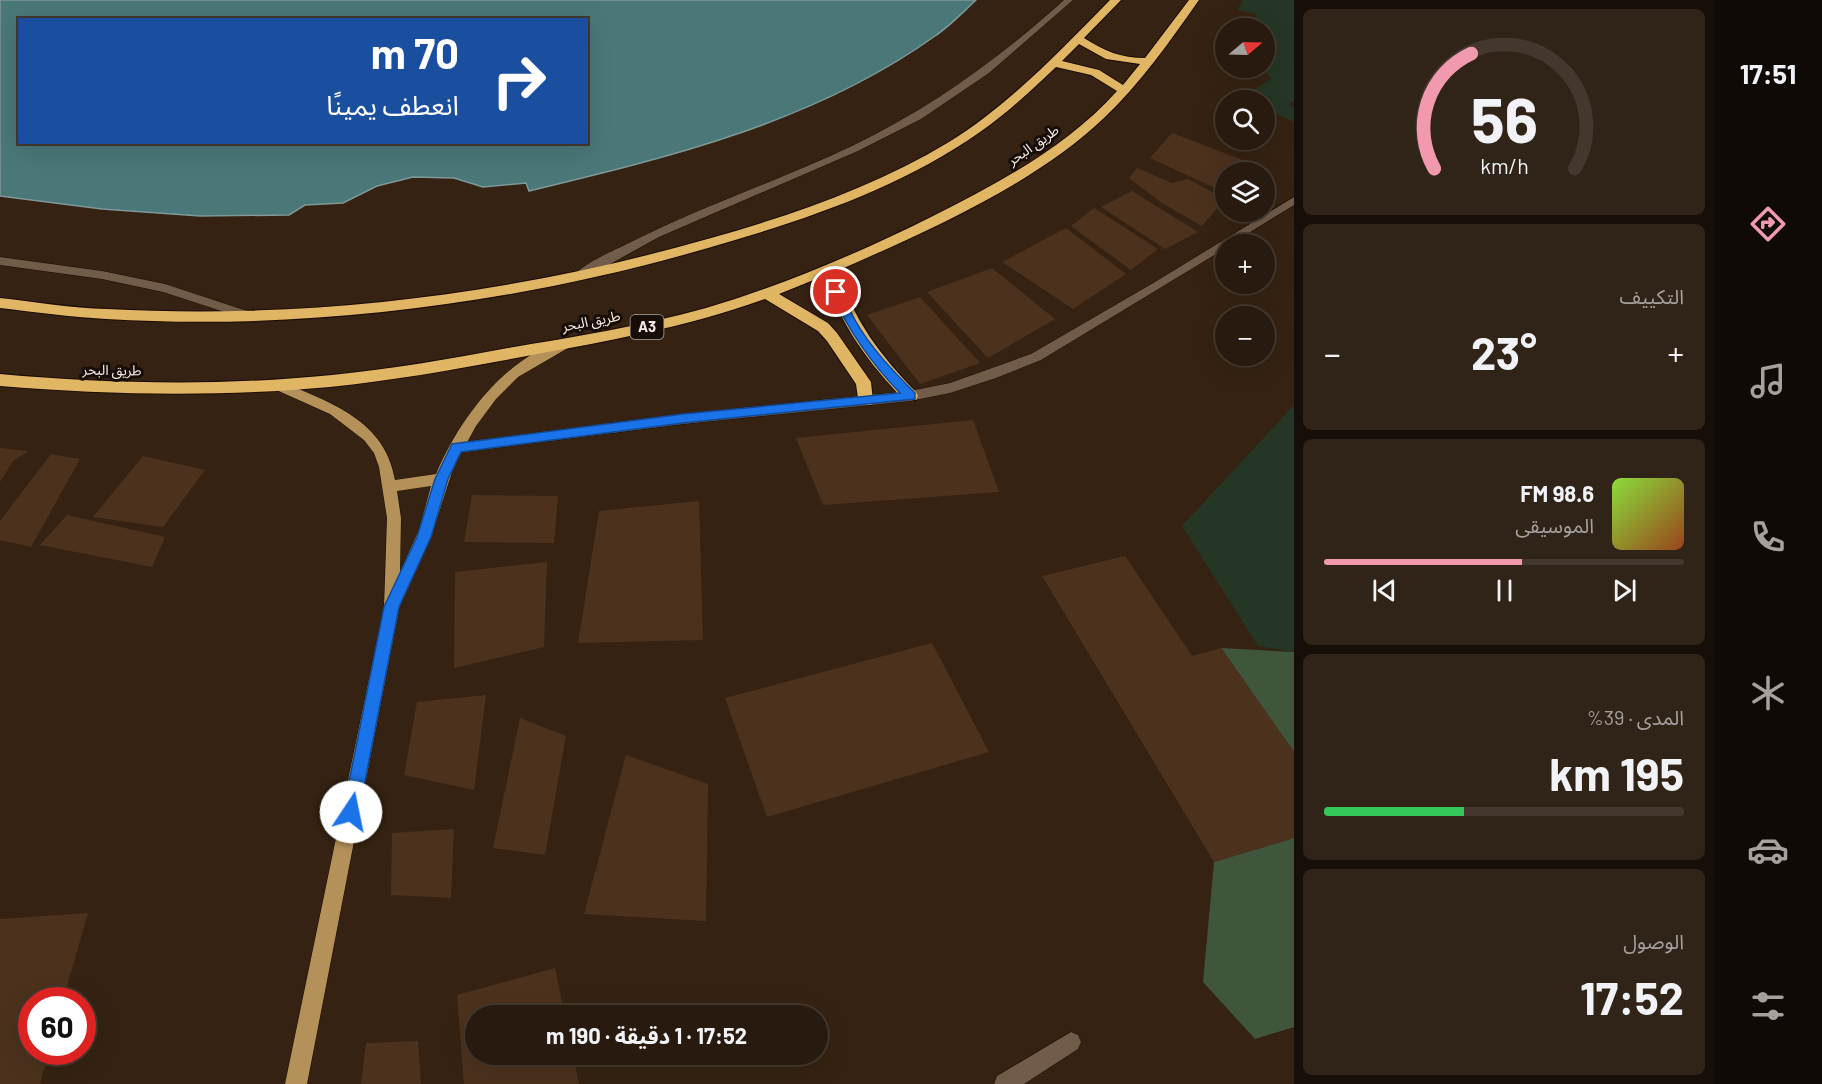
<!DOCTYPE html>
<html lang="ar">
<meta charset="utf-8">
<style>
body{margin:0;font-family:Barlow,"Noto Sans Arabic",sans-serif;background:#302317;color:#f1f3f6;direction:rtl;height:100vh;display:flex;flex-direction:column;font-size:22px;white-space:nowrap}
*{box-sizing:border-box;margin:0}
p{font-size:20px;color:#a5a19e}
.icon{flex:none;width:33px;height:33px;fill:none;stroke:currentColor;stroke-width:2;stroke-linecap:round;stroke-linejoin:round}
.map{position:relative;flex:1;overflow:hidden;direction:ltr}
.drawer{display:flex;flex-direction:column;gap:9px;padding:9px;background:#160e08;width:420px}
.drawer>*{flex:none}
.guide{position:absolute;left:18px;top:18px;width:570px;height:126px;border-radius:0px;box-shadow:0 6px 24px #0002,0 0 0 2px #44382e;direction:rtl;background:#1a4fa0;color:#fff;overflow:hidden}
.needle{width:39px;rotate:71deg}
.tools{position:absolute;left:1215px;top:18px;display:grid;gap:12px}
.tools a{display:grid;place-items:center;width:60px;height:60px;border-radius:50%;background:#281a0e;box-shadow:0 6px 24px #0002,0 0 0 2px #44382e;font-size:30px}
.speed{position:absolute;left:18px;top:987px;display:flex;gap:12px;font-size:30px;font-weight:700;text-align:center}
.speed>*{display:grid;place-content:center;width:78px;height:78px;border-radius:50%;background:#281a0e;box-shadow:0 6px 24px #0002,0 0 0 2px #44382e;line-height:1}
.speed .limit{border:9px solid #d22;background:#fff;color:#111}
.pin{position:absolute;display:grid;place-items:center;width:51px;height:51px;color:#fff;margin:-26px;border:3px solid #fff;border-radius:50%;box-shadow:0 2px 6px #0007}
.me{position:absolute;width:66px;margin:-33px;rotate:11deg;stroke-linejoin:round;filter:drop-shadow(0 0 4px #0008)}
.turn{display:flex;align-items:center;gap:21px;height:126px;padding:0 30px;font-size:27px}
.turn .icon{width:78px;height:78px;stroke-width:2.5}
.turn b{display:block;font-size:42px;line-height:51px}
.big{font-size:45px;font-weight:700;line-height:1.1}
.drawer .card{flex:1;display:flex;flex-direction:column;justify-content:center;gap:9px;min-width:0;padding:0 21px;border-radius:9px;background:#302317}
.drawer .dial{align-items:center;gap:0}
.dial svg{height:156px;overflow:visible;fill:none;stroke:#44382e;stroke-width:7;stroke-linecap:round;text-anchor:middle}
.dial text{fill:#f1f3f6;stroke:none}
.song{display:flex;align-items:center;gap:18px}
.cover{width:72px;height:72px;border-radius:9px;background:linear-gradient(135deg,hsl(90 70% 55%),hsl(20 70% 35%))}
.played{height:6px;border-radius:3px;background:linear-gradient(90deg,#f29aad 55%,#44382e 55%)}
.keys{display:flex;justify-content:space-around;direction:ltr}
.heat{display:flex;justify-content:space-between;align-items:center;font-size:33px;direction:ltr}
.charge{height:9px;border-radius:4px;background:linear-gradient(90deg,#34c759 39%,#44382e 0)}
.trip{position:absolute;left:465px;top:1005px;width:363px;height:60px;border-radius:30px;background:#281a0e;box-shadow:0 6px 24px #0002,0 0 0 2px #44382e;font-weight:700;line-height:60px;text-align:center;direction:rtl}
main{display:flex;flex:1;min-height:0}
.dock{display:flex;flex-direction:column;width:108px;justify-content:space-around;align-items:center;background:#100a06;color:#a5a19e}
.dock .icon{width:42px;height:42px}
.dock .current{color:#f29aad}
.dock b{font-size:27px;color:#f1f3f6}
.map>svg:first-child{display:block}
</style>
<main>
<nav class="dock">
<b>17:51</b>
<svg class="icon current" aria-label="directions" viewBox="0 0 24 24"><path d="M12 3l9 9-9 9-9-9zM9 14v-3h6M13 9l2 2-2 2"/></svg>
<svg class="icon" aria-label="music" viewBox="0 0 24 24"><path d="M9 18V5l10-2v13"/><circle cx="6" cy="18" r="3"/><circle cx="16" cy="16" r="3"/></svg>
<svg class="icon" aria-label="phone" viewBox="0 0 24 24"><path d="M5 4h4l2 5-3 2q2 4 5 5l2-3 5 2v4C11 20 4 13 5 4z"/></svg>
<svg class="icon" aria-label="climate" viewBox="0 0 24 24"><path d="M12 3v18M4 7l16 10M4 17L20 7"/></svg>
<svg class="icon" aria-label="car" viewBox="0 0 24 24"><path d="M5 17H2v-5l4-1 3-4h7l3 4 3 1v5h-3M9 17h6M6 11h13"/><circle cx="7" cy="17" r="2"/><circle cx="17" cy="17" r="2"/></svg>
<svg class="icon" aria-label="filters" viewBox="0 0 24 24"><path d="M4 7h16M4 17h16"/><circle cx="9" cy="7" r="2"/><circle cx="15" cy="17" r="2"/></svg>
</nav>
<section class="drawer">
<div class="card dial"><svg viewBox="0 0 100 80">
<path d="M14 69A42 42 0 1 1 86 69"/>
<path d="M14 69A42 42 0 0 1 33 10" stroke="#f29aad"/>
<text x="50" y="56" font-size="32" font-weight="700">56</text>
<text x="50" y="72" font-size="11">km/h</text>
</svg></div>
<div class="card"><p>التكييف</p>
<div class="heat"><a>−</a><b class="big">23°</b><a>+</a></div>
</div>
<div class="card">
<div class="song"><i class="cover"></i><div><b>98.6 FM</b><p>الموسيقى</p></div></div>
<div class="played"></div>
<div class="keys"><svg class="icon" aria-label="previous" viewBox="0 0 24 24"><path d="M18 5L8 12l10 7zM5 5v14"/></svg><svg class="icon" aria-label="pause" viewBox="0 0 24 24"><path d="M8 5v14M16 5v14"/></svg><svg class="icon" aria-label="next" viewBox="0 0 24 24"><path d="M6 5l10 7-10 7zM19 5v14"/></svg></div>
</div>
<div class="card"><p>المدى · 39%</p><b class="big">195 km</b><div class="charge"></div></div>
<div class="card"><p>الوصول</p><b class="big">17:52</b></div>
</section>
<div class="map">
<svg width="1294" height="1084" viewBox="0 0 1294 1084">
<rect width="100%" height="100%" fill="#352212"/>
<g fill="#253624">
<polygon points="1243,0 1294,0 1294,101 1289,104 1294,108 1294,122 1265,109 1264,100 1241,98 1272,78 1260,68 1264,68 1264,28 1254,28 1256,14 1237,10"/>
<polygon points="1294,405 1294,652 1258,646 1182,526"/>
</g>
<g fill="#3f563d">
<polygon points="1221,648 1294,652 1294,752"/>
<polygon points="1294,838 1294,1027 1255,1039 1203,982 1214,862"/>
</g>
<path fill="#4a7778" stroke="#7e9997" stroke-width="1.5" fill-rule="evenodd" d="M0,0H976C963,12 950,26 935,36C815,122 670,157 529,191L526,183L483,187L454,178L413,177L377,186L343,203L305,205L289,215L200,216L102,209L0,196ZM20,20H586V142H20Z"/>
<g fill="#4c321d">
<polygon points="1172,133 1266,169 1262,172 1226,172 1226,193 1150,158"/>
<polygon points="1137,168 1172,183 1188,179 1225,199 1202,226 1162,203 1129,178"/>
<polygon points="1132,191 1198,232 1165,249 1101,207"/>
<polygon points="1094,208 1158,249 1131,270 1071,226"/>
<polygon points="1066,228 1126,274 1073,309 1002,262"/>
<polygon points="992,268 1055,319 988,358 927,292"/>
<polygon points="920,297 980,363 920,384 867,315"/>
<polygon points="973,420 999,492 823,505 796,438"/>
<polygon points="0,448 29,451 13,461 0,482"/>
<polygon points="51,454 80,459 31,547 0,540 0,521"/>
<polygon points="143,456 205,470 163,527 93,517"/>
<polygon points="472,495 558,496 554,543 464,542"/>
<polygon points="699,501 703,640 578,643 599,511"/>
<polygon points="67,515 165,537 152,567 40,545"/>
<polygon points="1125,556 1192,656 1221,648 1294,752 1294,838 1214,862 1042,576"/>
<polygon points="547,562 544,647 454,668 455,572"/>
<polygon points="932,643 989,752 767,817 725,698"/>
<polygon points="486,695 474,790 404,775 417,702"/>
<polygon points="520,718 566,736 545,855 493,848"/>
<polygon points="626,755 708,784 706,921 584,914"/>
<polygon points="454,829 451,898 391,895 392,833"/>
<polygon points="88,913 63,1000 32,1000 32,1052 49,1052 40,1084 0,1084 0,919"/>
<polygon points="555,968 565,1016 476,1016 476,1054 573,1054 579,1084 464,1084 457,995"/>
<polygon points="418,1041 421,1084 361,1084 366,1043"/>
</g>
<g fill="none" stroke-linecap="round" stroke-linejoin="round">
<g stroke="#1c0b00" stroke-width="1">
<g id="street">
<path d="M1064,0H1073L989,73L921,119L858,151L659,237L583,279H575L573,276C583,264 612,251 627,244C700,207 778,181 852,146C931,108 999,59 1064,0Z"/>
<polygon points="1294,197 1294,205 1231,244 1226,244 1226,248 1041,360 996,378 950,393 910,401 683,424 456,453 449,448 456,443 683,414 910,391 950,383 1031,354 1155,282"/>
<polygon points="0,257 102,271 165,284 253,313 255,316 249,320 163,292 102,279 0,265"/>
<polygon points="1071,1032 1078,1035 1081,1042 1078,1049 1024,1084 994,1084 997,1076"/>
</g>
</g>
<g stroke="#1c0b00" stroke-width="1">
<path id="primary" d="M569,338L575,342L573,345L518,377L496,399L476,426L454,466L431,537L400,604L307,1084H285L384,607L387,518L379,467L374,453L364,440L330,414L272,388L270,385L272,382H282C331,403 385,420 395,480L436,474C461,416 506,356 569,338ZM431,486L419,530L400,572L401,518L397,491Z"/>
</g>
<g stroke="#1c0b00" stroke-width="2">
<path id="highway" d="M1110,0H1121L1084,38C1104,51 1121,58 1145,58L1189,0H1199C1170,41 1141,83 1104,118C1035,184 926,232 839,270C852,319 881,356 916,392L918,396L916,400H904C870,364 839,325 826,275L779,294L828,323L837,333L871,382L873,401L871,405H859L856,384L827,341L818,331L765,299C688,327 608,341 527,356C462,368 397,380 330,387C221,397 109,395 0,386V374C110,384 222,386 332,375C391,369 450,359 508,348C574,337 641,326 706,308C783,285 859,253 931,217C997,184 1067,147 1117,91L1091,75L1056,67C1032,90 1007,113 980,132C899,189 802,221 708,248C515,304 307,331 106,319C70,317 35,312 0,308V298C36,302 71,308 107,309C310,320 516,294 711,238C793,215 876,186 949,142C1010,104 1060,51 1110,0ZM1079,44L1106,59L1140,64L1123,85L1099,70L1062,61Z"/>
</g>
<use href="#street" fill="#715b49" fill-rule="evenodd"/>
<use href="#primary" fill="#b49159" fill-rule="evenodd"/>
<use href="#highway" fill="#e0b563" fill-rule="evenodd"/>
</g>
<path fill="#1a73e8" stroke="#114b97" stroke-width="1.5" d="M836,289L840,290C846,299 849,310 855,320C870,347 893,371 915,393V399L683,423L461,452L448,479L431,537L399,607L359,812L357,817L351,820L345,817L343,812L384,607L417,537L435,479L452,444L683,414L900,393C871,363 848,330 831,292Z"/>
<g text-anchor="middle" stroke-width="6" stroke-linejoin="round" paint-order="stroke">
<g font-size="14" fill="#f6e9df" stroke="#160d07">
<text transform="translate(1033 145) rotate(-35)" y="5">طريق البحر</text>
<text transform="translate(591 321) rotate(-11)" y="5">طريق البحر</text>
<text transform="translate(112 370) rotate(1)" y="5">طريق البحر</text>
</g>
<rect fill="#160d07" stroke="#b3a79e" stroke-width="1.5" x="630.5" y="315" width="33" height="24" rx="4.5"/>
<g font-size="15" font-weight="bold" fill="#f6e9df">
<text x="647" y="332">A3</text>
</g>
</g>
</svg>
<div class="tools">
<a><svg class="needle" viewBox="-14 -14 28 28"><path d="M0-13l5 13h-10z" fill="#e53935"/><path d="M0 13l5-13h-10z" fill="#a5a19e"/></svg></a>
<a><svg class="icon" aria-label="search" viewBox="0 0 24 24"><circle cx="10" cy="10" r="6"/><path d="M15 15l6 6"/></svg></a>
<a><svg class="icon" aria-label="layers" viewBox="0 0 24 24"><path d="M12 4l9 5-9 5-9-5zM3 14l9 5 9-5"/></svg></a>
<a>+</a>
<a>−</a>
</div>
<div class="speed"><div class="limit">60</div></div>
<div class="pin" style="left:836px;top:292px;background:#d93025"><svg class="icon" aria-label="arrive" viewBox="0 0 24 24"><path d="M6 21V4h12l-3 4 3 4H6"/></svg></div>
<svg class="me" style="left:351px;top:812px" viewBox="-20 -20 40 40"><circle r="19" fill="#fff"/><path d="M0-13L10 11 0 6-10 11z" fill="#1a73e8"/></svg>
<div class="trip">17:52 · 1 دقيقة · 190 m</div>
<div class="guide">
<div class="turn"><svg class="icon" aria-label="right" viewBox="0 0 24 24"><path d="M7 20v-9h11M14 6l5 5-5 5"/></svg><div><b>70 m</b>انعطف يمينًا</div></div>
</div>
</div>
</main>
